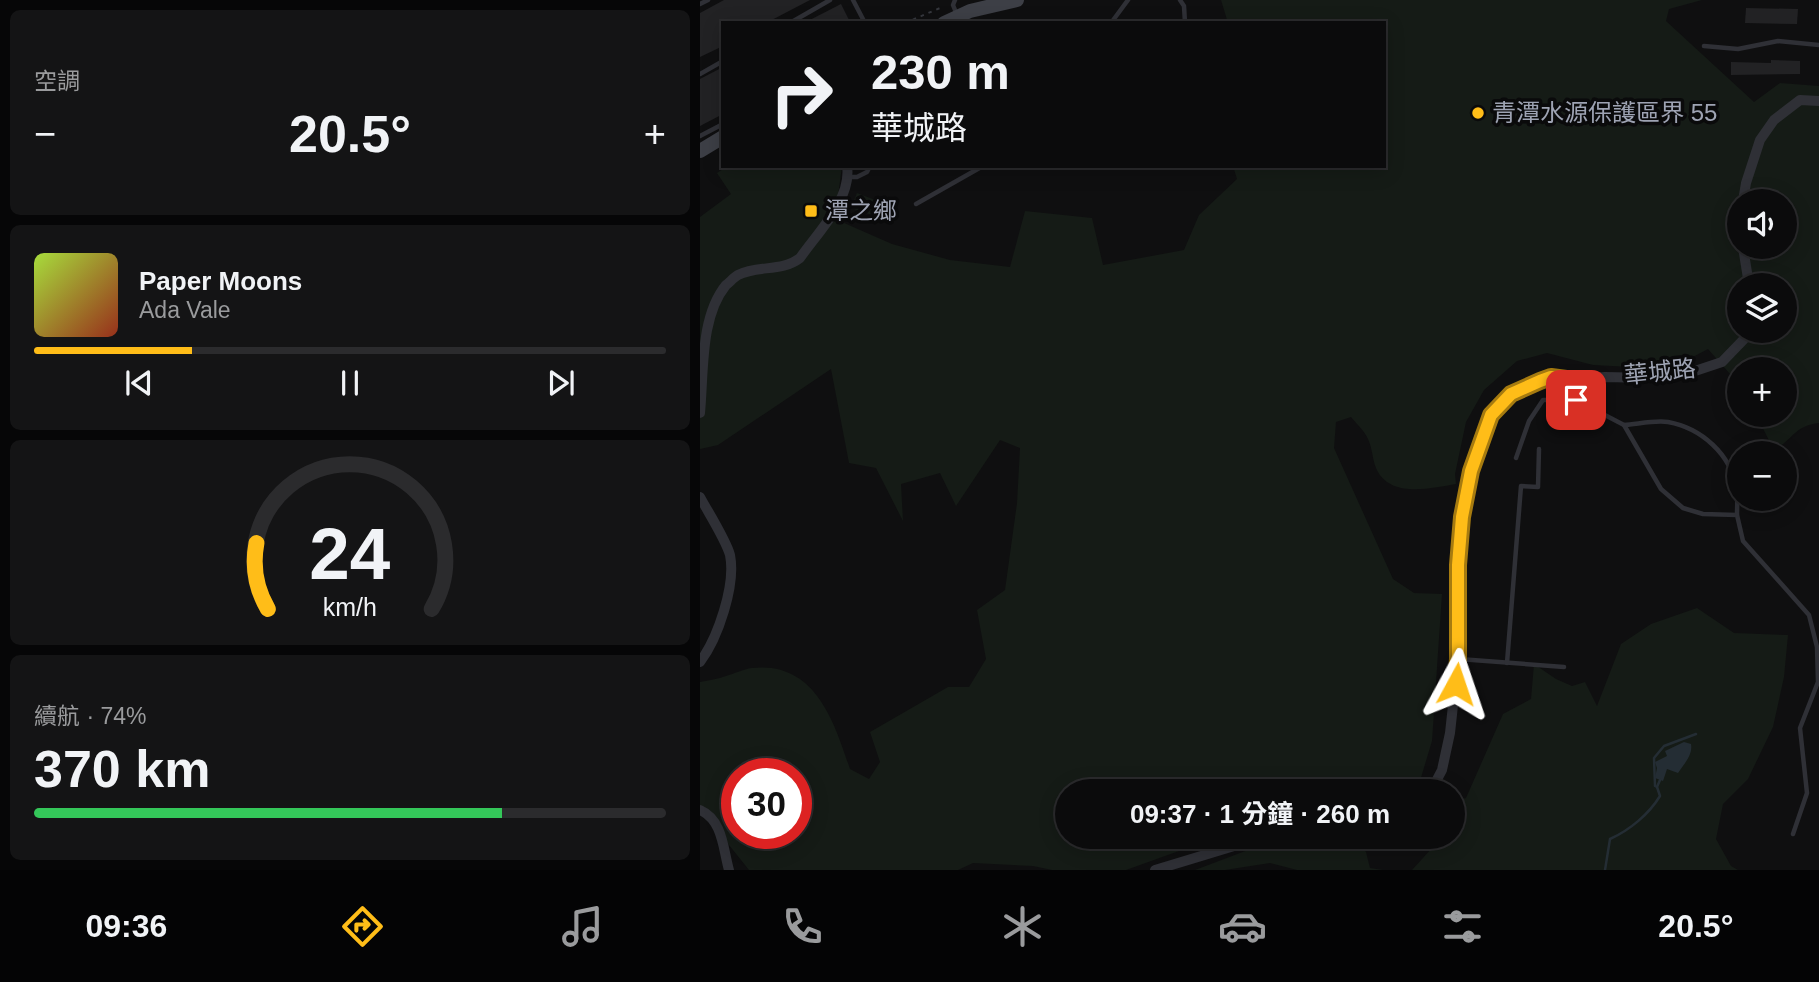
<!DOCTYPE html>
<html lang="zh-TW">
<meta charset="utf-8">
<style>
body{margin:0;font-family:Arial,"Noto Sans TC",sans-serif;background:#141415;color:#f1f3f6;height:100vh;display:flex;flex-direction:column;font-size:26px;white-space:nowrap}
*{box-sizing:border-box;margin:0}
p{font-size:23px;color:#9a9b9d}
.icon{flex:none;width:38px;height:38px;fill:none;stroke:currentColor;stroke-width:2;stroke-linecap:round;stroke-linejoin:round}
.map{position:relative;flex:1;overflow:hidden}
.sheet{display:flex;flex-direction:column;gap:10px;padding:10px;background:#060607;width:700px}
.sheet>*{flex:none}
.banner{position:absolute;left:21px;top:21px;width:665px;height:147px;border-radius:0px;box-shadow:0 4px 18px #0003,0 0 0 2px #2b2b2d;background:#0b0b0c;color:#f1f3f6;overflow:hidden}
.buttons{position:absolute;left:1027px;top:189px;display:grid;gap:14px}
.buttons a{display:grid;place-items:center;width:70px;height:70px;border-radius:50%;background:#0b0b0c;box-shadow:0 4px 18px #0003,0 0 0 2px #2b2b2d;font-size:35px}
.speed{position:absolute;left:21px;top:758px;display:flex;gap:14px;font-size:35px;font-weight:700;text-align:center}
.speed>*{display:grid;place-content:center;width:91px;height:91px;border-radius:50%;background:#0b0b0c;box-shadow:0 4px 18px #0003,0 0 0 2px #2b2b2d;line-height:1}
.speed .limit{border:10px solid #d22;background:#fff;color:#111}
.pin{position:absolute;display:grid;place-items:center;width:60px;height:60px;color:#fff;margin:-30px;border-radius:14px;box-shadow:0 4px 10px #0006}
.me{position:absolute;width:77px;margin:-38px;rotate:5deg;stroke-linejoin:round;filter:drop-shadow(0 0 5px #0008)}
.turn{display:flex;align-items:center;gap:24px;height:147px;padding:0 35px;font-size:32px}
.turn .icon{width:91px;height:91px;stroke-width:2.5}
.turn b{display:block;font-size:49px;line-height:60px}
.big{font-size:52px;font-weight:700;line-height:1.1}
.sheet .widget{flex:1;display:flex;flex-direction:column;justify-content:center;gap:10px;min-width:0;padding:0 24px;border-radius:10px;background:#141415}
.sheet .dial{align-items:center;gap:0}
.dial svg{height:182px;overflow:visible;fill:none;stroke:#2b2b2d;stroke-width:7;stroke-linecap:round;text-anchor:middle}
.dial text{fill:#f1f3f6;stroke:none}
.song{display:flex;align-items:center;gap:21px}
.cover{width:84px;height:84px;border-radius:10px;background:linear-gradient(135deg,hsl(80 70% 55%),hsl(10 70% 35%))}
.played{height:7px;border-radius:4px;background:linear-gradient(90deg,#ffbd18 25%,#2b2b2d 25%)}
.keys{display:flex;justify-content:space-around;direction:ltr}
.heat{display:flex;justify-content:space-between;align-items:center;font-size:38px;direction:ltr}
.charge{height:10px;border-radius:5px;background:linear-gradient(90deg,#34c759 74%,#2b2b2d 0)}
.trip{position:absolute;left:355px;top:779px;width:410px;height:70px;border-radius:35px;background:#0b0b0c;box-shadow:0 4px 18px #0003,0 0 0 2px #2b2b2d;font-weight:700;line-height:70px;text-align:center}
.tabs{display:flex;height:112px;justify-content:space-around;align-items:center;background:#040405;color:#9a9b9d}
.tabs .icon{width:49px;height:49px}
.tabs .selected{color:#ffbd18}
.tabs b{font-size:32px;color:#f1f3f6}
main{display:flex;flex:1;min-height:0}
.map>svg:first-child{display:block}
</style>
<main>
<section class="sheet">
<div class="widget"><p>空調</p>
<div class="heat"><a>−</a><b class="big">20.5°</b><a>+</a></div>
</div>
<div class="widget">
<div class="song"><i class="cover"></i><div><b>Paper Moons</b><p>Ada Vale</p></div></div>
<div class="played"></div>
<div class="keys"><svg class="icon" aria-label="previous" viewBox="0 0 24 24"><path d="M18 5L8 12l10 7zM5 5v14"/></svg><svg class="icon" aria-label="pause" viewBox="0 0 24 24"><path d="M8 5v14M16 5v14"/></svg><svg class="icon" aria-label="next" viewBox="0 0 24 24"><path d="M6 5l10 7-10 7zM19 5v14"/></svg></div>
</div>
<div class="widget dial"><svg viewBox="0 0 100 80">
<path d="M14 69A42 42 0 1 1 86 69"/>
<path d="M14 69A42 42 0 0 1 9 40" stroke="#ffbd18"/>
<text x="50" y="56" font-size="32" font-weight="700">24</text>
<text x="50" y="72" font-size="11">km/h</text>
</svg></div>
<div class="widget"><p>續航 · 74%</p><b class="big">370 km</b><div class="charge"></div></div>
</section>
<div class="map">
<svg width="1119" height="870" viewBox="0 0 1119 870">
<rect width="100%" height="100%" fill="#0f0f10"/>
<g fill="#151b16" fill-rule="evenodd">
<path d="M521,0H1002L969,9L966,21L1054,102L1080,83L1119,86V423C1094,426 1095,438 1074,450L1056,415H1085V369H1040L1039,397L1030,374L1008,349L970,369L893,365L847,353L817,361L784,390L766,422L755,474L756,484C732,488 693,498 678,472C672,462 673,449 668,439C665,432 657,424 651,417L636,422L634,448L693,579L714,593L742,594L732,741L720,781L702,791H368V836L518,837L426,870H352L333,866L273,863L258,870H49L17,830L5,819L0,810V682C9,680 18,679 26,676C34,674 43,669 52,668C115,661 134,721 150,769L169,779L180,762L170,732L248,687H269L286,659L277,610L305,590L317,503L320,448L300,440L256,506L240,473L201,484L203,521L176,468L149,463L131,369L18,445L0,449V217L31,194L17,173L28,166H142L135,219L192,244L250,260L310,267L325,211L392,218L403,265L484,250L499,215L537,179L533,166H684V23H528ZM1040,201H1085V247H1040ZM1040,285H1085V331H1040ZM37,774H96V833H37Z"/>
<polygon points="157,193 183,203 178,217 151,208"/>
<polygon points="997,608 1034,633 1088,635 1084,677 1073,727 1048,779 1023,804 1016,839 1031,866 1038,870 712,870 742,837 752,836 753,801 766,798 803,714 831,699 834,664 856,679 872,686 885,682 897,706 921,644 951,624"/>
<polygon points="628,836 653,837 666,852 670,868 683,870 597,870 570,863 525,870 495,870 548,850"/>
</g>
<path fill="#242d34" d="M984,742L991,744C993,755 984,764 978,773L967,769L963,781L955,778L957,768L955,762L967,756L965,751Z"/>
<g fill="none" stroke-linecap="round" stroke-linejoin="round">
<g stroke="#242d34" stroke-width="2.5">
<polyline points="957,787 955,786 954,758 964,746 996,734"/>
<path d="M905,870L910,839C930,830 949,814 960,796L957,787L960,780"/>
</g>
</g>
<g fill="#222224">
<polygon points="24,0 110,0 66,23 23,23 23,46 0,57 0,13"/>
<polygon points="141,4 149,20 144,23 104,23"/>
<polygon points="1046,8 1098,9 1097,24 1045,23"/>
<polygon points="1071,60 1100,61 1100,74 1031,75 1031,62 1071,63"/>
<polygon points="23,67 23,114 0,126 0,79"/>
</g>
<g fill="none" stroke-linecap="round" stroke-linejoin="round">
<polyline stroke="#35373d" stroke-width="2" stroke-dasharray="3.5 5" stroke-linecap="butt" points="205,23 240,8"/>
<g stroke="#2f3036" stroke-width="4.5">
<polyline points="153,0 165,23"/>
<polyline points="255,0 253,5 257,15"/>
<polyline points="480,0 484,6 485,23"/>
<polyline points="0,4 8,0"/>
<polyline points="90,23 130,0"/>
<polyline points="411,23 428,0"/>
<polyline points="1004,46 1038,49 1078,41 1119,45"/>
<polyline points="0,74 23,61"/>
<polyline points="0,136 23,124"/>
<polyline points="407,166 413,166"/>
<polyline points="149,177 157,177 167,172 170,166"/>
<polyline points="216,204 283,166"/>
<polyline points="874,381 876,400 924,425 961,489 983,508 1003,514 1037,515 1043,541 1109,615 1117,647 1118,682 1100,728 1107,793 1093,834"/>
<path d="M924,425C938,424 955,420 968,422C1001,428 1031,454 1036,488C1038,496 1037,506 1037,515"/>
<polyline points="816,458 829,421 843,400 876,400"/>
<polyline points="759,659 864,667"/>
<polyline points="807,663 821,486 838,487 839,449"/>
</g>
<g stroke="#2f3036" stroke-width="10">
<polyline points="1043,201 1046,183 1060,140 1074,120 1100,100 1119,101"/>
<polyline points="1040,221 1040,228"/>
<polyline points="1043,247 1049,285"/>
<path d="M0,413C4,370 0,317 26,285C30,282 34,277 38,275C58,265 82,272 100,258C118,232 152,199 147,166"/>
<path d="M0,497C8,512 26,540 30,555C36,585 18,638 0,662"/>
<polyline points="731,791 742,770 750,733 758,659 758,565 762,517 771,471 791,415 811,394 851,377 874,380 905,377 952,378 986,374 1022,362 1048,335 1048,331"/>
<path d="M0,810C23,820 23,849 29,870"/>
<polyline points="455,870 567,836"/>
</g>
<g stroke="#3d3f46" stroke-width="14">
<polyline points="244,23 270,11 317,0"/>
<polyline points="0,151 23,137"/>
</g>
</g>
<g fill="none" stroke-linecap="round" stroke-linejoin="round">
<g stroke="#a67b10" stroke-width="18">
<polyline id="route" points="756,684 758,659 758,565 762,517 771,471 791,415 811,394 840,381 851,377 874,380 876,400"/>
</g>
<use href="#route" stroke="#ffbd18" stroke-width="12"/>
</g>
<g fill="#ffbd18" stroke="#0a0a0b" stroke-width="2.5">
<circle cx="778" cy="113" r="7"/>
<rect x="104" y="204" width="14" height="14" rx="3.5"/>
</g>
<g text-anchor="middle" stroke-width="7" stroke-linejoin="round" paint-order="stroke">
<g font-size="24" fill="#9ea3b3" stroke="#0a0a0b" text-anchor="start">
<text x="792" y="121">青潭水源保護區界 55</text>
<text x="125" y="219">潭之鄉</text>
</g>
<g font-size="24" fill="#9ea3b3" stroke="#0a0a0b">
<text transform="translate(960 372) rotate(-6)" y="8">華城路</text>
</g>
</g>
</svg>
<div class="buttons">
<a><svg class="icon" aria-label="sound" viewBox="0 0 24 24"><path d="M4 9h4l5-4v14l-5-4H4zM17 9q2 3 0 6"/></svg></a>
<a><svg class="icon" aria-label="layers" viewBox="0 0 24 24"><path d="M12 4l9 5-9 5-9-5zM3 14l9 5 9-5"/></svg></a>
<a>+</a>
<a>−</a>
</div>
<div class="speed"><div class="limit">30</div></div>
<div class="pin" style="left:876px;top:400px;background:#d93025"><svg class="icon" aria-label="arrive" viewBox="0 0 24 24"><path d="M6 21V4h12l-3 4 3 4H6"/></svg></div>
<svg class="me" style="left:756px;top:684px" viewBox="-20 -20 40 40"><path d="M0-17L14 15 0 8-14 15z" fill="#ffbd18" stroke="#fff" stroke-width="4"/></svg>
<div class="trip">09:37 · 1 分鐘 · 260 m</div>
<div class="banner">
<div class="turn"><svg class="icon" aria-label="right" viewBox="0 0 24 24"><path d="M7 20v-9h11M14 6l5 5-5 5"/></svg><div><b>230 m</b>華城路</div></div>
</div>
</div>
</main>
<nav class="tabs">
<b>09:36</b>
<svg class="icon selected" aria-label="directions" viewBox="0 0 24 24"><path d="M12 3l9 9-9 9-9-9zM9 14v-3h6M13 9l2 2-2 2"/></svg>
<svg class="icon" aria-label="music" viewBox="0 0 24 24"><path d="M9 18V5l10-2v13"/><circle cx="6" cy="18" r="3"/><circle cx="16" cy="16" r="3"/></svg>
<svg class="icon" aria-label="phone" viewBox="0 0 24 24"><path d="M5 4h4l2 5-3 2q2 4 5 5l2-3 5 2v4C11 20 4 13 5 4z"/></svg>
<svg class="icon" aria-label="climate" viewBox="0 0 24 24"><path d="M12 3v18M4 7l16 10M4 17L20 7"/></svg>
<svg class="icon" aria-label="car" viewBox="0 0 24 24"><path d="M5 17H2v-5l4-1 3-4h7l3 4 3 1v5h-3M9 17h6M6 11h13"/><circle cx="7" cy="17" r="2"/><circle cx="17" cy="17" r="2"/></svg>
<svg class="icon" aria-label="filters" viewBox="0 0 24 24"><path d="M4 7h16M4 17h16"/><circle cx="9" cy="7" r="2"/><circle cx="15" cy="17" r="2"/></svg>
<b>20.5°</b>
</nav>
